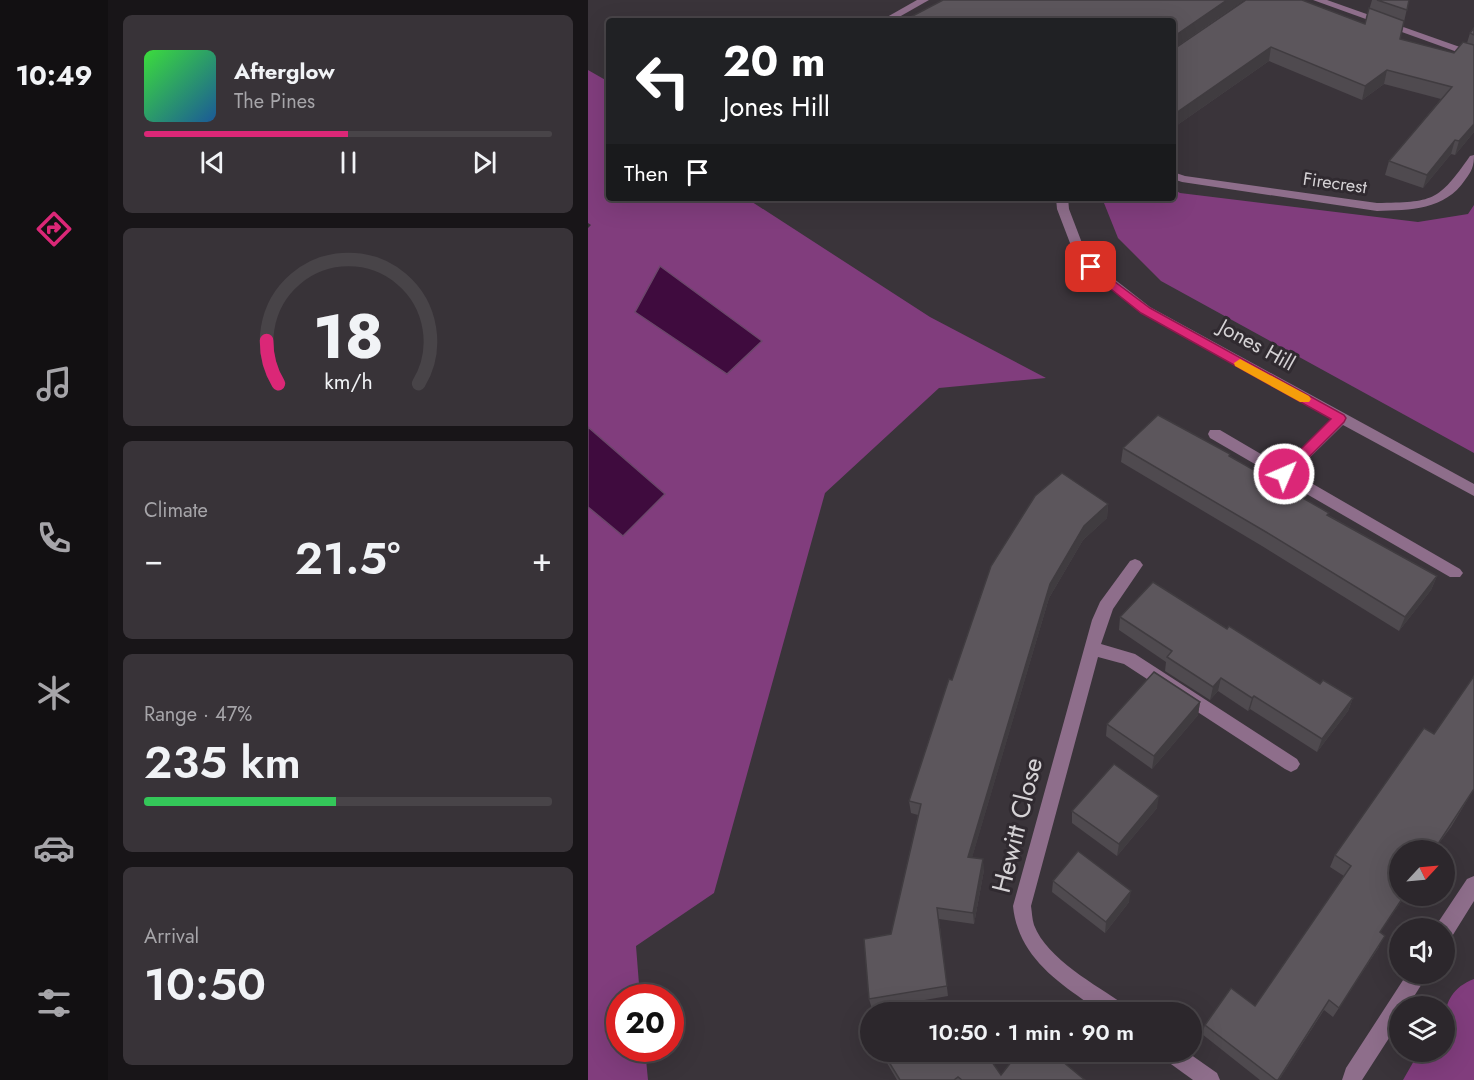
<!DOCTYPE html>
<meta charset="utf-8">
<style>
body{margin:0;font-family:Jost,sans-serif;background:#383338;color:#f1f3f6;height:100vh;display:flex;flex-direction:column;font-size:22px;white-space:nowrap}
*{box-sizing:border-box;margin:0}
p{font-size:20px;color:#a6a5a9}
.icon{flex:none;width:33px;height:33px;fill:none;stroke:currentColor;stroke-width:2;stroke-linecap:round;stroke-linejoin:round}
.map{position:relative;flex:1;overflow:hidden}
.panel{display:flex;flex-direction:column;gap:15px;padding:15px;background:#181518;width:480px}
.panel>*{flex:none}
.banner{position:absolute;left:18px;top:18px;width:570px;height:183px;border-radius:6px;box-shadow:0 6px 24px #0002,0 0 0 2px #484448;background:#202124;color:#fff;overflow:hidden}
.needle{width:39px;rotate:64deg}
.tools{position:absolute;left:801px;top:840px;display:grid;gap:12px}
.tools a{display:grid;place-items:center;width:66px;height:66px;border-radius:50%;background:#2c272c;box-shadow:0 6px 24px #0002,0 0 0 2px #484448;font-size:30px}
.speed{position:absolute;left:18px;top:984px;display:flex;gap:12px;font-size:30px;font-weight:700;text-align:center}
.speed>*{display:grid;place-content:center;width:78px;height:78px;border-radius:50%;background:#2c272c;box-shadow:0 6px 24px #0002,0 0 0 2px #484448;line-height:1}
.speed .limit{border:9px solid #d22;background:#fff;color:#111}
.pin{position:absolute;display:grid;place-items:center;width:51px;height:51px;color:#fff;margin:-26px;border-radius:12px;box-shadow:0 3px 9px #0006}
.me{position:absolute;width:66px;margin:-33px;rotate:45deg;stroke-linejoin:round;filter:drop-shadow(0 0 4px #0008)}
.turn{display:flex;align-items:center;gap:21px;height:126px;padding:0 18px;font-size:27px}
.turn .icon{width:78px;height:78px;stroke-width:2.5}
.turn b{display:block;font-size:42px;line-height:51px}
.then{display:flex;align-items:center;height:57px;padding:0 18px;background:#0003;gap:12px;font-size:22px}
.big{font-size:45px;font-weight:600;line-height:1.1}
.panel .widget{flex:1;display:flex;flex-direction:column;justify-content:center;gap:9px;min-width:0;padding:0 21px;border-radius:9px;background:#383338}
.panel .dial{align-items:center;gap:0}
.dial svg{height:156px;overflow:visible;fill:none;stroke:#484448;stroke-width:7;stroke-linecap:round;text-anchor:middle}
.dial text{fill:#f1f3f6;stroke:none}
.song{display:flex;align-items:center;gap:18px}
.cover{width:72px;height:72px;border-radius:9px;background:linear-gradient(135deg,hsl(120 70% 55%),hsl(210 70% 35%))}
.played{height:6px;border-radius:3px;background:linear-gradient(90deg,#db2777 50%,#484448 50%)}
.keys{display:flex;justify-content:space-around;direction:ltr}
.heat{display:flex;justify-content:space-between;align-items:center;font-size:33px;direction:ltr}
.charge{height:9px;border-radius:4px;background:linear-gradient(90deg,#34c759 47%,#484448 0)}
.trip{position:absolute;left:272px;top:1002px;width:342px;height:60px;border-radius:30px;background:#2c272c;box-shadow:0 6px 24px #0002,0 0 0 2px #484448;font-weight:600;line-height:60px;text-align:center}
main{display:flex;flex:1;min-height:0}
.menu{display:flex;flex-direction:column;width:108px;justify-content:space-around;align-items:center;background:#121012;color:#a6a5a9}
.menu .icon{width:42px;height:42px}
.menu .selected{color:#db2777}
.menu b{font-size:27px;color:#f1f3f6}
.map>svg:first-child{display:block}
</style>
<main>
<nav class="menu">
<b>10:49</b>
<svg class="icon selected" aria-label="directions" viewBox="0 0 24 24"><path d="M12 3l9 9-9 9-9-9zM9 14v-3h6M13 9l2 2-2 2"/></svg>
<svg class="icon" aria-label="music" viewBox="0 0 24 24"><path d="M9 18V5l10-2v13"/><circle cx="6" cy="18" r="3"/><circle cx="16" cy="16" r="3"/></svg>
<svg class="icon" aria-label="phone" viewBox="0 0 24 24"><path d="M5 4h4l2 5-3 2q2 4 5 5l2-3 5 2v4C11 20 4 13 5 4z"/></svg>
<svg class="icon" aria-label="climate" viewBox="0 0 24 24"><path d="M12 3v18M4 7l16 10M4 17L20 7"/></svg>
<svg class="icon" aria-label="car" viewBox="0 0 24 24"><path d="M5 17H2v-5l4-1 3-4h7l3 4 3 1v5h-3M9 17h6M6 11h13"/><circle cx="7" cy="17" r="2"/><circle cx="17" cy="17" r="2"/></svg>
<svg class="icon" aria-label="filters" viewBox="0 0 24 24"><path d="M4 7h16M4 17h16"/><circle cx="9" cy="7" r="2"/><circle cx="15" cy="17" r="2"/></svg>
</nav>
<section class="panel">
<div class="widget">
<div class="song"><i class="cover"></i><div><b>Afterglow</b><p>The Pines</p></div></div>
<div class="played"></div>
<div class="keys"><svg class="icon" aria-label="previous" viewBox="0 0 24 24"><path d="M18 5L8 12l10 7zM5 5v14"/></svg><svg class="icon" aria-label="pause" viewBox="0 0 24 24"><path d="M8 5v14M16 5v14"/></svg><svg class="icon" aria-label="next" viewBox="0 0 24 24"><path d="M6 5l10 7-10 7zM19 5v14"/></svg></div>
</div>
<div class="widget dial"><svg viewBox="0 0 100 80">
<path d="M14 69A42 42 0 1 1 86 69"/>
<path d="M14 69A42 42 0 0 1 8 47" stroke="#db2777"/>
<text x="50" y="56" font-size="32" font-weight="700">18</text>
<text x="50" y="72" font-size="11">km/h</text>
</svg></div>
<div class="widget"><p>Climate</p>
<div class="heat"><a>−</a><b class="big">21.5°</b><a>+</a></div>
</div>
<div class="widget"><p>Range · 47%</p><b class="big">235 km</b><div class="charge"></div></div>
<div class="widget"><p>Arrival</p><b class="big">10:50</b></div>
</section>
<div class="map">
<svg width="886" height="1080" viewBox="0 0 886 1080">
<rect width="100%" height="100%" fill="#3a343a"/>
<g fill="#813d7d">
<polygon points="0,70 21,82 21,198 158,198 342,317 458,378 351,388 237,493 126,893 48,946 52,997 32,998 32,1048 57,1049 60,1080 0,1080 0,507 35,536 77,494 0,427 0,228 3,225 0,223"/>
<polygon points="585,189 592,193 830,222 880,214 886,205 886,453 573,281 530,238 514,198 585,198"/>
<path d="M886,979V1080H815L831,1052H856C856,1020 852,992 886,979Z"/>
</g>
<g fill="#3f0b3e" stroke="#6c476b" stroke-width="1.5">
<polygon points="72,266 174,341 139,374 47,312"/>
<polygon points="0,427 77,494 35,536 0,507"/>
</g>
<g fill="none" stroke-linecap="round" stroke-linejoin="round">
<g fill="#8e6e8b" fill-rule="evenodd">
<polygon points="329,0 341,0 304,21 292,21"/>
<polygon points="725,0 739,0 886,52 886,58"/>
<path d="M886,155C886,166 884,171 877,180C857,210 822,210 789,211L594,182L585,179V172L597,176L789,203C845,202 850,202 882,156Z"/>
<polygon points="468,198 480,198 481,209 494,243 507,264 562,307 886,484 886,496 755,425 706,473 872,569 875,573 872,577 862,577 622,438 620,434 622,430 632,430 695,467 744,419 554,313 499,270 482,243 469,209"/>
<path d="M547,559L552,561L555,565L525,609L513,644L547,654L709,759L712,764L709,769L703,772L697,769L536,664L510,657L443,906C444,912 444,919 446,925C459,959 508,985 537,1005L540,1012C533,1013 519,1015 513,1012C505,1008 497,1001 490,996C457,973 429,947 425,906L504,620L512,602L542,561Z"/>
<polygon points="886,876 886,901 863,938 856,940 856,928 848,928 849,924 879,879"/>
<polygon points="819,974 840,974 820,1006 812,1006 812,1021 774,1080 754,1080 758,1068"/>
<polygon points="573,1052 599,1052 629,1073 632,1080 605,1080 576,1059"/>
</g>
</g>
<g fill="#4f4a4f">
<polygon points="355,0 656,0 586,49 777,24 784,0 821,0 812,39 866,53 879,43 882,33 886,28 886,132 867,155 863,154 835,188 797,175 801,161 853,99 796,84 774,100 681,61 585,128 585,21"/>
<polygon points="535,448 642,456 740,515 849,576 843,590 811,631 674,546 533,462"/>
<polygon points="520,504 519,518 495,540 461,598 384,857 396,870 386,924 351,919 360,996 284,1009 281,999 303,934 330,815 323,813 321,801 364,680"/>
<polygon points="532,617 639,629 732,684 765,698 760,711 729,752 662,709 660,711 630,691 622,700 577,671 578,662 531,630"/>
<polygon points="612,702 610,715 564,769 518,736 519,724"/>
<polygon points="886,789 863,827 812,896 817,896 792,932 791,947 745,1017 736,1010 691,1080 672,1080 614,1034 617,1025 667,1006 756,876 742,867 747,855"/>
<polygon points="569,808 529,856 484,823 484,811"/>
<polygon points="465,881 541,902 517,933 464,892"/>
<polygon points="296,1054 413,1075 497,1080 309,1080 299,1063"/>
</g>
<g fill="#403c40">
<polygon points="639,0 656,0 585,49 585,37"/>
<polygon points="683,47 681,61 585,128 585,115"/>
<polygon points="799,70 796,84 774,100 777,86"/>
<polygon points="886,124 886,132 867,155 871,141"/>
<polygon points="867,140 863,154 835,188 839,175"/>
<polygon points="520,504 519,518 495,540 461,598 381,868 380,857 462,584 496,526"/>
<polygon points="849,576 843,590 811,631 817,617"/>
<polygon points="633,678 630,691 622,700 625,687"/>
<polygon points="666,696 662,709 660,711 664,698"/>
<polygon points="765,698 760,711 729,752 734,739"/>
<polygon points="612,702 610,715 564,769 566,756"/>
<polygon points="571,796 569,808 529,856 531,844"/>
<polygon points="395,859 396,870 386,924 385,913"/>
<polygon points="543,891 541,902 517,933 518,922"/>
<polygon points="741,1000 691,1080 690,1080"/>
</g>
<g fill="#5c565c" stroke="#403c40" stroke-width="1.5">
<polygon points="355,0 639,0 585,37 585,21 315,21"/>
<polygon points="658,0 714,0 777,24 781,8 816,21 812,39 866,53 875,42 886,45 886,124 871,141 867,140 839,175 801,161 864,87 799,70 777,86 683,47 585,115 585,37 586,49"/>
<polygon points="789,0 821,0 819,10"/>
<polygon points="886,28 886,35 882,33"/>
<polygon points="570,415 642,454 641,456 741,513 739,515 849,576 817,617 678,532 535,448"/>
<polygon points="474,473 520,504 496,526 462,584 380,857 395,859 385,913 349,908 359,986 281,999 276,939 303,934 333,804 321,801 361,679 364,680 403,566 447,496"/>
<polygon points="565,582 639,629 641,626 732,684 735,680 765,698 734,739 666,696 664,698 633,678 625,687 579,657 584,651 532,617"/>
<polygon points="566,672 612,702 566,756 519,724"/>
<polygon points="886,676 886,789 846,850 812,850 812,896 816,896 792,932 797,936 751,1008 741,1000 690,1080 688,1080 617,1025 643,988 667,1006 763,866 747,855 836,728 846,734"/>
<polygon points="526,764 571,796 531,844 484,811"/>
<polygon points="490,851 543,891 518,922 465,881"/>
<polygon points="367,1005 372,1012 355,1012"/>
<polygon points="299,1052 397,1052 413,1075 431,1052 463,1052 497,1080 374,1080 370,1077 366,1080 312,1080 296,1054"/>
</g>
<polygon fill="#db2777" stroke="#8e194d" stroke-width="1.5" points="503,264 562,308 756,415 758,418 756,422 701,477 692,477 690,474 692,470 743,419 553,313 499,270 498,267"/>
<polygon fill="#f59e0b" points="652,359 721,396 723,399 721,402 712,402 647,366 646,363"/>
<g text-anchor="middle" stroke-width="6" stroke-linejoin="round" paint-order="stroke">
<g font-size="18" fill="#d5d2d5" stroke="#302a30">
<text transform="translate(747 183) rotate(8)" y="6">Firecrest</text>
</g>
<g font-size="21" fill="#d5d2d5" stroke="#302a30">
<text transform="translate(669 345) rotate(29)" y="7">Jones Hill</text>
</g>
<g font-size="26" fill="#d5d2d5" stroke="#302a30">
<text transform="translate(429 825) rotate(-76)" y="9">Hewitt Close</text>
</g>
</g>
</svg>
<div class="tools">
<a><svg class="needle" viewBox="-14 -14 28 28"><path d="M0-13l5 13h-10z" fill="#e53935"/><path d="M0 13l5-13h-10z" fill="#a6a5a9"/></svg></a>
<a><svg class="icon" aria-label="sound" viewBox="0 0 24 24"><path d="M4 9h4l5-4v14l-5-4H4zM17 9q2 3 0 6"/></svg></a>
<a><svg class="icon" aria-label="layers" viewBox="0 0 24 24"><path d="M12 4l9 5-9 5-9-5zM3 14l9 5 9-5"/></svg></a>
</div>
<div class="speed"><div class="limit">20</div></div>
<div class="pin" style="left:503px;top:267px;background:#d93025"><svg class="icon" aria-label="arrive" viewBox="0 0 24 24"><path d="M6 21V4h12l-3 4 3 4H6"/></svg></div>
<svg class="me" style="left:696px;top:474px" viewBox="-20 -20 40 40"><circle r="17" fill="#db2777" stroke="#fff" stroke-width="3"/><path d="M0-11L8 9 0 5-8 9z" fill="#fff"/></svg>
<div class="trip">10:50 · 1 min · 90 m</div>
<div class="banner">
<div class="turn"><svg class="icon" aria-label="left" viewBox="0 0 24 24"><path d="M17 20v-9H6M10 6l-5 5 5 5"/></svg><div><b>20 m</b>Jones Hill</div></div>
<div class="then">Then<svg class="icon" aria-label="arrive" viewBox="0 0 24 24"><path d="M6 21V4h12l-3 4 3 4H6"/></svg></div>
</div>
</div>
</main>
